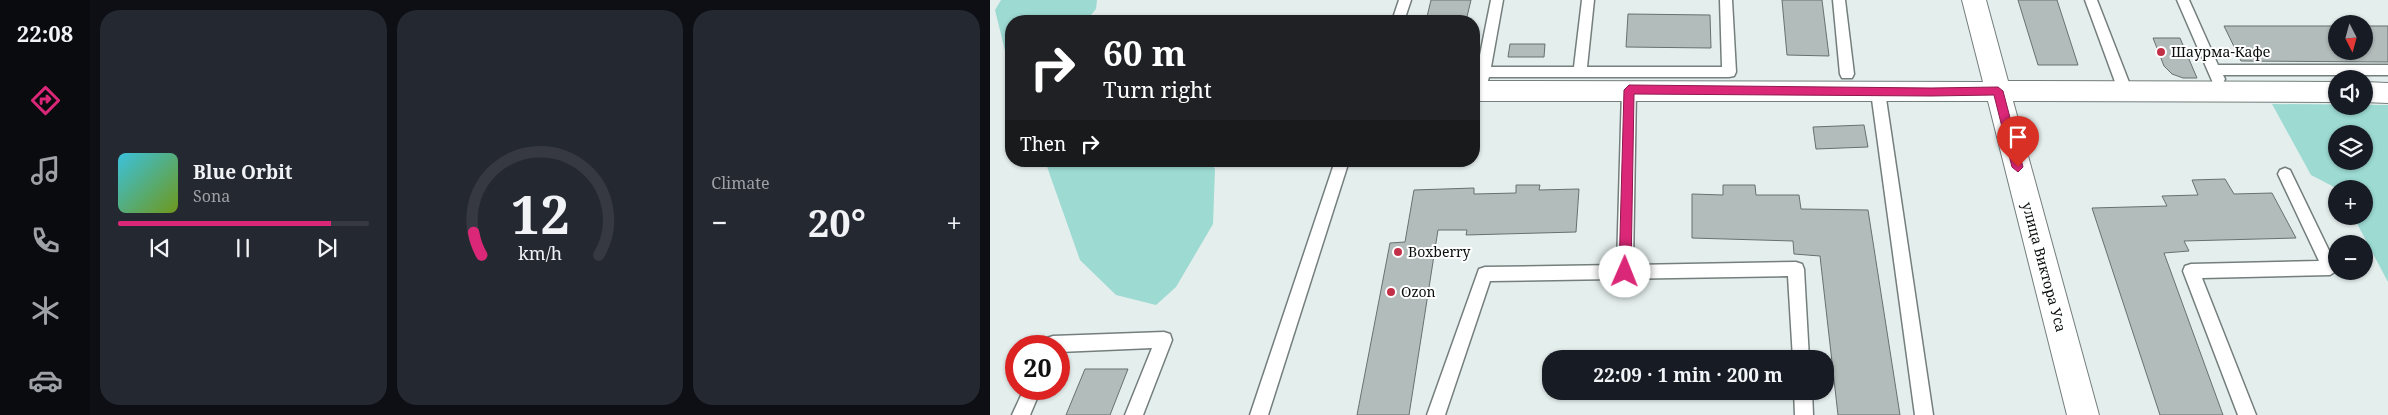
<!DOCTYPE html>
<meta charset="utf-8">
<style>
body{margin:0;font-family:"Noto Serif",serif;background:#242831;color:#f1f3f6;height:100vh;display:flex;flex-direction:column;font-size:19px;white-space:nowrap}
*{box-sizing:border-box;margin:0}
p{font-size:16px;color:#9ea1a6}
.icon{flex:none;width:28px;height:28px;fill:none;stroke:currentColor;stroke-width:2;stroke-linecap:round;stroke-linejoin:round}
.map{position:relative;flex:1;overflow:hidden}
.drawer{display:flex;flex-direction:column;gap:10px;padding:10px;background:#0d0f14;width:900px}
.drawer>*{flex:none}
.top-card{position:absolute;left:15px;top:15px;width:475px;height:152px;border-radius:20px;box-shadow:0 1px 4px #0004;background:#202124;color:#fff;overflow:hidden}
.needle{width:32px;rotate:174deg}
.tools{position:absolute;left:1338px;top:15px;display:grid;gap:10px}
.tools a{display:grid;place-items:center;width:45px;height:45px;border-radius:50%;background:#171b24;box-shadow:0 1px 4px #0004;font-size:25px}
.speed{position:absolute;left:15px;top:335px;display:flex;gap:10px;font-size:25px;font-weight:700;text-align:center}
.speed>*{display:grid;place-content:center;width:65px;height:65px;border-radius:50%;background:#171b24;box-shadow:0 1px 4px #0004;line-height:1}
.speed .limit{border:8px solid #d22;background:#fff;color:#111}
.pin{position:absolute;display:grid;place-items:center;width:42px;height:42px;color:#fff;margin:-51px -21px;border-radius:50% 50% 50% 0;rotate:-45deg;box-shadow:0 0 5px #0007}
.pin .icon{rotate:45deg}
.me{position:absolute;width:55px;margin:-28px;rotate:1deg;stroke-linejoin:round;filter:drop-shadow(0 0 4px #0008)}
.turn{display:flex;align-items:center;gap:18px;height:105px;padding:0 15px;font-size:22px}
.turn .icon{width:65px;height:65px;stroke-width:2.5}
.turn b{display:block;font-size:35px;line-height:42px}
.then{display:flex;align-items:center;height:48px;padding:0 15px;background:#0003;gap:10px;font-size:19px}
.big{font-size:38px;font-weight:700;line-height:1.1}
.drawer .widget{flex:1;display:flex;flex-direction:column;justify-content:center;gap:8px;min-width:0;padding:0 18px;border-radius:20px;background:#242831}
.drawer .dial{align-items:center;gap:0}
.dial svg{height:130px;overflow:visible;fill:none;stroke:#363941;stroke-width:7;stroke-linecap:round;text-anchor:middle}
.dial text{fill:#f1f3f6;stroke:none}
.song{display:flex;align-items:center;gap:15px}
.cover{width:60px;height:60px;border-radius:8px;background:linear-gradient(135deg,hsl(190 70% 55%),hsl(80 70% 35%))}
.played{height:5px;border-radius:2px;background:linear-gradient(90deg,#db2777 85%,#363941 85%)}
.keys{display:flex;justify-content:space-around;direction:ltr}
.heat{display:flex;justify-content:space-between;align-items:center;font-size:28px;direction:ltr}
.drawer .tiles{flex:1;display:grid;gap:10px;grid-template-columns:repeat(3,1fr)}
.trip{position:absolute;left:552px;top:350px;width:292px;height:50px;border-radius:20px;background:#171b24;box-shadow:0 1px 4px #0004;font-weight:700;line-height:50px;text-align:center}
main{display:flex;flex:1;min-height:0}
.tab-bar{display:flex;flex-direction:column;width:90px;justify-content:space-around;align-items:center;background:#090b0e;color:#9ea1a6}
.tab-bar .icon{width:35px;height:35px}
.tab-bar .selected{color:#db2777}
.tab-bar b{font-size:22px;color:#f1f3f6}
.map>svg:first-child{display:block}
</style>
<main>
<nav class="tab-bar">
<b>22:08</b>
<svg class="icon selected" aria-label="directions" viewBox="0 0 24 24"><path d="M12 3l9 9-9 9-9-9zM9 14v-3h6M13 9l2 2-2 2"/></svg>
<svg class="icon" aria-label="music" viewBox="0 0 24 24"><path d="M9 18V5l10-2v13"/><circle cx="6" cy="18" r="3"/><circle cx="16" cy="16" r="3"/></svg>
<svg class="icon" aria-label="phone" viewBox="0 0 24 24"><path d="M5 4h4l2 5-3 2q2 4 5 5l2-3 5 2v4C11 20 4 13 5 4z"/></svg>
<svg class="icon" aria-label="climate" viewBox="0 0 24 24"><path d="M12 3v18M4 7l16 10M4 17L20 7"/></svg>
<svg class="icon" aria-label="car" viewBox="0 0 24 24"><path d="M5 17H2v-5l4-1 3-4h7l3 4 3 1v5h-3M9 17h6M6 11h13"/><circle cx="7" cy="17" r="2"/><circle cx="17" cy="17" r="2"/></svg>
</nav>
<section class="drawer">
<div class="tiles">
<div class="widget">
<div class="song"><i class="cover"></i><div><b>Blue Orbit</b><p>Sona</p></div></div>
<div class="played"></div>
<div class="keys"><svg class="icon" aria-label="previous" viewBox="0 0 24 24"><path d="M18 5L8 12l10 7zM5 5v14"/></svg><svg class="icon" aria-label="pause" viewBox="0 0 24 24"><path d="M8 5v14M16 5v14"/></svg><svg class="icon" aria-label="next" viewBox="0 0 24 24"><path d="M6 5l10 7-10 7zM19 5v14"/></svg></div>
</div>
<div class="widget dial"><svg viewBox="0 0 100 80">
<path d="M14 69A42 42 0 1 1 86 69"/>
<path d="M14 69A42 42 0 0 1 9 55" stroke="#db2777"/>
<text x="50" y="56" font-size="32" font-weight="700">12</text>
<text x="50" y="72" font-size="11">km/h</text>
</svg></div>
<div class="widget"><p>Climate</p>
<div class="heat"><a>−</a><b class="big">20°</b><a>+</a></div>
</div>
</div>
</section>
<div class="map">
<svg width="1398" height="415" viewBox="0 0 1398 415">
<rect width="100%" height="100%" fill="#e4eeed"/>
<g fill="#9cdad2" fill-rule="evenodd">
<polygon points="11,0 107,0 106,9 96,21 21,21 21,75 5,10"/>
<path d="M1282,104L1398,105V282L1363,216H1374V189H1348L1321,175ZM1346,134H1374V161H1346Z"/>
<polygon points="55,161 219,161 225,169 223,224 186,287 166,305 126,295 90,260"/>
</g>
<g fill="#b2bcbb" stroke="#687170">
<polygon points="441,0 481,0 476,21 436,21"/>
<polygon points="792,0 832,0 839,56 797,55"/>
<polygon points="1028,0 1067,0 1088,65 1048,65"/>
<polygon points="638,14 720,15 721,48 636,47"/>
<polygon points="1234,26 1346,26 1346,51 1374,51 1374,26 1398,26 1398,62 1251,61"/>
<polygon points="1163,38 1190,38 1207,78 1193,78 1182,74 1174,66"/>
<polygon points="520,44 555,44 554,57 518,57"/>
<polygon points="874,125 878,147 826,149 823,127"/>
<polygon points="1235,179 1244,194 1282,193 1306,238 1194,241 1199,251 1174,253 1233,415 1170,415 1102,208 1177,206 1172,196 1208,195 1202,180"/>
<polygon points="526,185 550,185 549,190 589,189 586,232 476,235 477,230 448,230 419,415 367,415 400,243 415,242 424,190 484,188 484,194 526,193"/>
<polygon points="733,185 765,185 766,195 809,195 811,209 878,210 910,415 848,415 830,256 804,254 803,241 702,238 702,194 733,195"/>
<polygon points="95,369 138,369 120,415 76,415"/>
</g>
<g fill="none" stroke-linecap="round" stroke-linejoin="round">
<g stroke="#747e7c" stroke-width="3">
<g id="lane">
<polygon points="409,0 421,0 414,21 402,21"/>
<polygon points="501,0 513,0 501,67 584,67 592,0 604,0 597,67 732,67 730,0 742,0 746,72 744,76 739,77 499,77 497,84 487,84 485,80"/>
<polygon points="843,0 855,0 864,74 862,78 852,78 850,74"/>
<polygon points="1095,0 1107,0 1142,90 1140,94 1130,94 1128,90"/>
<polygon points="1187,0 1199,0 1228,65 1398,65 1398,75 1233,75 1235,79 1233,83 1223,83"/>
<polygon points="639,85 644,86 646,90 643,265 806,262 812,264 814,269 819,359 803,359 798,276 500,281 455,415 437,415 489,269 495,267 627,265 632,90 634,86"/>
<polygon points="888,87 893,88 895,92 943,415 925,415 881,92 883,88"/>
<polygon points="345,161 359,161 278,415 260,415"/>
<polygon points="1295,168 1300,170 1346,265 1346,271 1340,275 1212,278 1266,415 1248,415 1193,271 1195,266 1201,264 1329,261 1288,174 1290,170"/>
<polygon points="174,332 180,334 182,340 153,415 135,415 162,348 69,352 69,346 54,346 57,338 63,336"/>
<polygon points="34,389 51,389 40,415 22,415"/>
<polygon points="804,391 822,391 823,415 805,415"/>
</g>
</g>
<g stroke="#747e7c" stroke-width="2">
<g id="street">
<polygon points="972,0 996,0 1018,81 1346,82 1346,102 1023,101 1109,415 1077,415 998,101 484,101 484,81 993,82"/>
<polygon points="1374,82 1398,83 1398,103 1374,102"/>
</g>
</g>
<use href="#lane" fill="#fff" fill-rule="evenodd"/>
<use href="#street" fill="#fff" fill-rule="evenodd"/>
</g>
<polygon fill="#db2777" stroke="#8e194d" points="639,85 941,88 1008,87 1013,91 1033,167 1028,172 1022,167 1004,95 941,96 644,94 641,272 635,277 629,272 634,90"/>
<g fill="#c13047" stroke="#fff" stroke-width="2">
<circle cx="1171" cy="52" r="5"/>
<circle cx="408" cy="252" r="5"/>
<circle cx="401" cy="292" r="5"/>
</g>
<g text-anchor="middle" stroke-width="4" stroke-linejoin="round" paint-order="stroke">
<g font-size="14" fill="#090d0c" stroke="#fff" text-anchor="start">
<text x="1181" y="57">Шаурма-Кафе</text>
<text x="418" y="257">Boxberry</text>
<text x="411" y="297">Ozon</text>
</g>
<g font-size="14" fill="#090d0c" stroke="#fff">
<text transform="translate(1054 267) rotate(75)" y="5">улица Виктора Уса</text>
</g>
</g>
</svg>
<div class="tools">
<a><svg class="needle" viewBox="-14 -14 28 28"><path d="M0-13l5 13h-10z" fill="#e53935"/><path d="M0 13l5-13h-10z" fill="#9ea1a6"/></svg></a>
<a><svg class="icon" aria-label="sound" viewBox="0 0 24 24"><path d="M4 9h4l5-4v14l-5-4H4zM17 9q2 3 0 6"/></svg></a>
<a><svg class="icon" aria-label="layers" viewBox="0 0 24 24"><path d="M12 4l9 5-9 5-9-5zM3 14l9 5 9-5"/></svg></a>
<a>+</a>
<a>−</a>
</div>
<div class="speed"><div class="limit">20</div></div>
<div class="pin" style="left:1028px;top:167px;background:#d93025"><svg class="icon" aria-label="arrive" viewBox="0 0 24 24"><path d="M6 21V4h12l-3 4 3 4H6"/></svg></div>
<svg class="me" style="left:635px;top:272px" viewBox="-20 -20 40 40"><circle r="19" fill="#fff"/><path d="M0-13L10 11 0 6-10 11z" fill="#db2777"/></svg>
<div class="trip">22:09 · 1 min · 200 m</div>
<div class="top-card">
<div class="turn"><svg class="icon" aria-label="right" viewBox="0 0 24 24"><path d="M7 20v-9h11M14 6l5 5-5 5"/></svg><div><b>60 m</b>Turn right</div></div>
<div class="then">Then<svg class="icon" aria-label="right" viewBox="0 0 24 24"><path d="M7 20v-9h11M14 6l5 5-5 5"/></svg></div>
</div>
</div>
</main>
